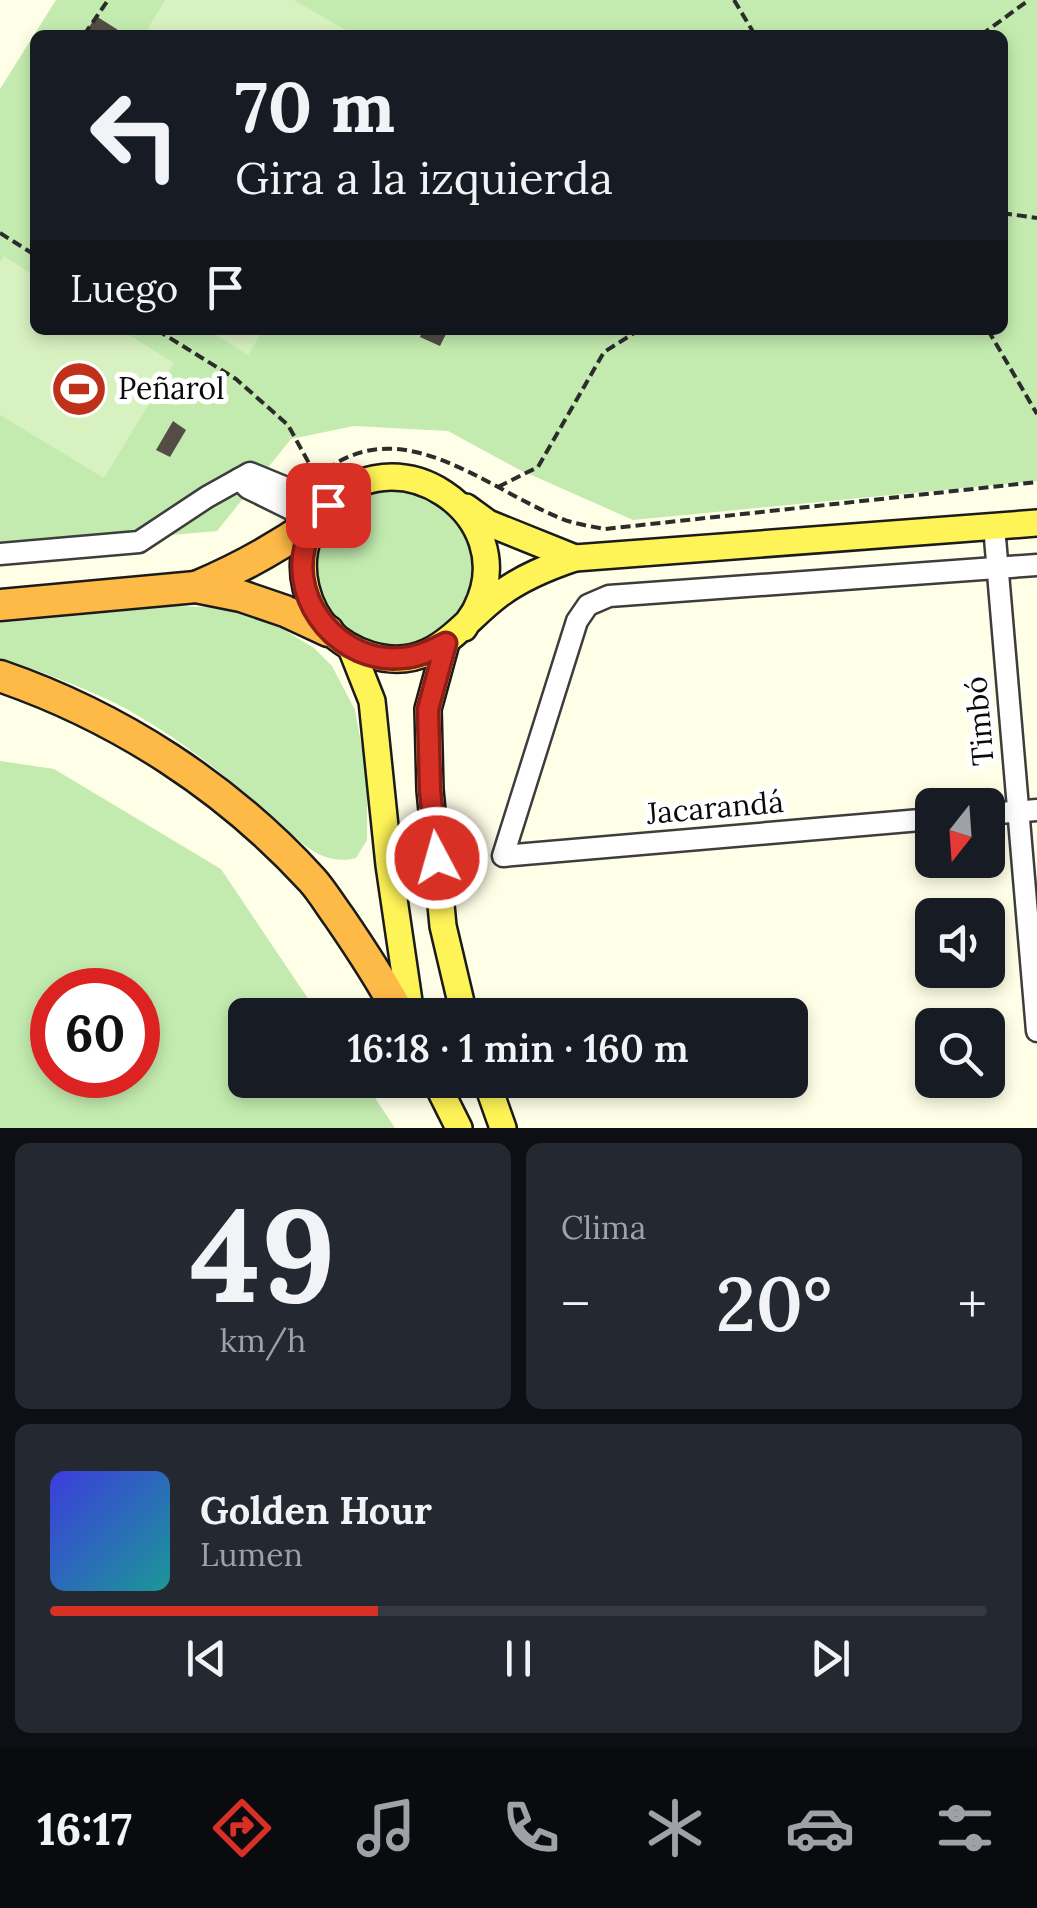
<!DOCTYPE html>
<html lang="es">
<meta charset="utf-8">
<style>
body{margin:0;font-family:Lora,serif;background:#242831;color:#f1f3f6;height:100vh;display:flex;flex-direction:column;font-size:38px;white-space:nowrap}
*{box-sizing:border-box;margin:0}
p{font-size:32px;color:#9ea1a6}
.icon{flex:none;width:55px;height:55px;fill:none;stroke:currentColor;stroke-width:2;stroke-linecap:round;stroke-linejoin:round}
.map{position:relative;height:1128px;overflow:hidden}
.sheet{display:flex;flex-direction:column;gap:15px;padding:15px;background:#0d0f14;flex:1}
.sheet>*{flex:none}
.hud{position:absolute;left:30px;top:30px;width:978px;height:305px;border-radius:15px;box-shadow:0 5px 15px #0003;background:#171b24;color:#f1f3f6;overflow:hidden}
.needle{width:65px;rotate:197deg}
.fabs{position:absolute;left:915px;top:788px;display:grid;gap:20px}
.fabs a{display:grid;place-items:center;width:90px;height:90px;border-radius:15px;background:#171b24;box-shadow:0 5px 15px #0003;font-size:50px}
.speed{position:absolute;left:30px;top:968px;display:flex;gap:20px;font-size:50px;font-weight:700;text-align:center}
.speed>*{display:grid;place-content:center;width:130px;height:130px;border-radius:50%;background:#171b24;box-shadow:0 5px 15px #0003;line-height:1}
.speed .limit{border:15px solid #d22;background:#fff;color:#111}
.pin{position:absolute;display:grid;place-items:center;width:85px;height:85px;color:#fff;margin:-42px;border-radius:20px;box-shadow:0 5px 15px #0006}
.me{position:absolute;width:110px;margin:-55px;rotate:354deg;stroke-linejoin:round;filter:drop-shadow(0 0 8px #0008)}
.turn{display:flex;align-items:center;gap:35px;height:210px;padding:0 40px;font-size:45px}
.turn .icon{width:130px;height:130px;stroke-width:2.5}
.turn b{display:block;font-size:70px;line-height:85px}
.then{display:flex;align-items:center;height:95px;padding:0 40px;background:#0003;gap:20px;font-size:38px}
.big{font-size:75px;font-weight:600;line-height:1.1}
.sheet .card{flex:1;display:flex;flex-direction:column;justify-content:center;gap:15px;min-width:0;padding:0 35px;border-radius:15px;background:#242831}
.sheet .dial{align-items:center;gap:0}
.dial b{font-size:130px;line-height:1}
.song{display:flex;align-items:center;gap:30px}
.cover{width:120px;height:120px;border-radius:15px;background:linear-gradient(135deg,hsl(240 70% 55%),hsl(180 70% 35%))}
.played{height:10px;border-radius:5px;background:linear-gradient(90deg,#d93025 35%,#363941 35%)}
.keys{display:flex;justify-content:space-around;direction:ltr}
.heat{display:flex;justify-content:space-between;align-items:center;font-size:55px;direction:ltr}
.sheet .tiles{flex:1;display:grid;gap:15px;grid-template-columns:1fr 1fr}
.card:last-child{grid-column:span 2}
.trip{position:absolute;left:228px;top:998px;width:580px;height:100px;border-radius:15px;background:#171b24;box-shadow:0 5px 15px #0003;font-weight:600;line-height:100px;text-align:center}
.tab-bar{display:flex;height:160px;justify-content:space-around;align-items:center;background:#090b0e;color:#9ea1a6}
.tab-bar .icon{width:70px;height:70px}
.tab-bar .on{color:#d93025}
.tab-bar b{font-size:45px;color:#f1f3f6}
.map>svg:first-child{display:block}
</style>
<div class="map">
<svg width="1037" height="1128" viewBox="0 0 1037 1128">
<rect width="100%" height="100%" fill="#ffffe7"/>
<g fill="#c3ebaf" fill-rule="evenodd">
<path d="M56,0H1037V481L633,520L518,469L448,431L354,426L291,439L217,531L0,550V89ZM35,35H1002V330H35Z"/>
<circle cx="394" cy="568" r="80"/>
<path d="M175,606L226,608L250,614L276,625L314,648L332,666L355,710L367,776V840L356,858C322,867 299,841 277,820C227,777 174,733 115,703C78,685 39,671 0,658V623Z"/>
<path d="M0,761L54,769L221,869L319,1015H245V1080H363L395,1128H0ZM138,990V1075H52V990Z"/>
</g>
<g fill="#d8f1c1">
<polygon points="165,0 294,0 354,35 144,35"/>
<polygon points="4,256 35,276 35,330 121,330 174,363 104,478 0,415 0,262"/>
<polygon points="208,330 263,330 248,355"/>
</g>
<g fill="#534d46">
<polygon points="96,16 126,35 84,35"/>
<polygon points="423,330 448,330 440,346 420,337"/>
<polygon points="173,421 186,430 170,457 156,450"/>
</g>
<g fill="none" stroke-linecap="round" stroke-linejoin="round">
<g stroke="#3d3d3d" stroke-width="25">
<g id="minor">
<polyline points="239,479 248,488 315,521"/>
<polyline points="994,526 1037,1031"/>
<polyline points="0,554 139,542 207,497 250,473 328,505"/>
<polyline points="988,814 1037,810"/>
<polyline points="932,819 503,856 577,621 588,605 609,596 1037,565"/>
</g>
</g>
<g stroke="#1b1b1b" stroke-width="30">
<g id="major">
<polyline points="466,507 488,523 575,558"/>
<path d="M464,628C468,621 473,615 476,609C524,514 392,428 324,510C306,532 299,559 306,588C314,621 337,645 370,655C433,674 458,625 500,594C523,577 548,567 575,558L1037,523"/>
<polyline points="446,643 428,709 430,790 443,926 464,1015"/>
<polyline points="351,648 372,701 389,865 411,1015"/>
<polyline points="435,1080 459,1128"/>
<polyline points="486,1080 503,1128"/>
</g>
</g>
<g stroke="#1b1b1b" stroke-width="35">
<g id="highway">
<path d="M196,587C239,569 277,548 315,521"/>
<polyline points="0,605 196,587 241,596 285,611 328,631"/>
<path d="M0,676C119,717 227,787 312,880C322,891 330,905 339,917C361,949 382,981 400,1015"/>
</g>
</g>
<g stroke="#2c2c2c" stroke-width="4" stroke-dasharray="10 5" stroke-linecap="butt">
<polyline points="734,0 755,35"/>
<polyline points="84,35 108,0"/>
<polyline points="981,35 1029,0"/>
<polyline points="1002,213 1037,218"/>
<polyline points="0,233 35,255"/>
<polyline points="157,330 236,379 288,425 316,476"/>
<polyline points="988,330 1037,414"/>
<path d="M315,479C396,405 481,486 560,518C574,524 590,526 605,529L1037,482"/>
<polyline points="498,487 538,467 604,352 639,330"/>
</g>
<use href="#minor" stroke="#fff" stroke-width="20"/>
<use href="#major" stroke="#fff457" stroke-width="25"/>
<use href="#highway" stroke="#feba46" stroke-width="30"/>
</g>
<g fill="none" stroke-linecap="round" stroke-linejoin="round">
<g stroke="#8d1f18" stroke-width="25">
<path id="route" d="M328,505C318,517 309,530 305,546C290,604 342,664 402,658C419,657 432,650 446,643L428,709L430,790L437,858"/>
</g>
<use href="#route" stroke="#d93025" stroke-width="18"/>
</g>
<defs>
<g id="stadium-disc" transform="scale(2.875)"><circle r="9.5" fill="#c0311b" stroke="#fff"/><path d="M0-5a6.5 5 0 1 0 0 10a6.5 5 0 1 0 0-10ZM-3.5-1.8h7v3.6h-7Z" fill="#fff"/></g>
</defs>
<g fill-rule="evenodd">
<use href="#stadium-disc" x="79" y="389"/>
</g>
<g text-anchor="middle" stroke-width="10" stroke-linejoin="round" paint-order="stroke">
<g font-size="30" fill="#0a0a0a" stroke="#fff" text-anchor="start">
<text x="118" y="399">Peñarol</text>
</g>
<g font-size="30" fill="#0a0a0a" stroke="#fff">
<text transform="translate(980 721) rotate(-95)" y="10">Timbó</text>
<text transform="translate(715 808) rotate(-5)" y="10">Jacarandá</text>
</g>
</g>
</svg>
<div class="fabs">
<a><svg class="needle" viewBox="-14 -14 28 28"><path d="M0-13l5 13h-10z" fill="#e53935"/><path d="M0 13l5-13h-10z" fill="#9ea1a6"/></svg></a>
<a><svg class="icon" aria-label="sound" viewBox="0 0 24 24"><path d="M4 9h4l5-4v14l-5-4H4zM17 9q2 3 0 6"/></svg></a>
<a><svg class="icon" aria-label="search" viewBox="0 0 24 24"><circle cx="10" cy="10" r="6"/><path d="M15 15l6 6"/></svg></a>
</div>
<div class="speed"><div class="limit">60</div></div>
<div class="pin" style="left:328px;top:505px;background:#d93025"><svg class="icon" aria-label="arrive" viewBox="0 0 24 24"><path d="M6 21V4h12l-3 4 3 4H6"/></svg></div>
<svg class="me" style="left:437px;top:858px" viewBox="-20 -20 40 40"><circle r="17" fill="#d93025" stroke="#fff" stroke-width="3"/><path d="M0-11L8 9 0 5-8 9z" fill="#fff"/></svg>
<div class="trip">16:18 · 1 min · 160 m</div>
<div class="hud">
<div class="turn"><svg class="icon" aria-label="left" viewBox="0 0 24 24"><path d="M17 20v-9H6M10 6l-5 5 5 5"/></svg><div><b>70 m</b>Gira a la izquierda</div></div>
<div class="then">Luego<svg class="icon" aria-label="arrive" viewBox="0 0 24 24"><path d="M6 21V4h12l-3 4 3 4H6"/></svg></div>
</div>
</div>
<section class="sheet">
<div class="tiles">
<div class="card dial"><b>49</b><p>km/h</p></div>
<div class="card"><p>Clima</p>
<div class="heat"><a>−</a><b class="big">20°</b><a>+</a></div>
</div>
<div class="card">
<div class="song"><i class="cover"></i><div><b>Golden Hour</b><p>Lumen</p></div></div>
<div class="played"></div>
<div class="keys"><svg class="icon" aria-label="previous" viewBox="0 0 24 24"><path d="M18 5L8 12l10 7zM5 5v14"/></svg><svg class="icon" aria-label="pause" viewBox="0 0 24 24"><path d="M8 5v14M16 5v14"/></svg><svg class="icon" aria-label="next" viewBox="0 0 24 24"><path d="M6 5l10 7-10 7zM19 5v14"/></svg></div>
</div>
</div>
</section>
<nav class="tab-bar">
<b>16:17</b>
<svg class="icon on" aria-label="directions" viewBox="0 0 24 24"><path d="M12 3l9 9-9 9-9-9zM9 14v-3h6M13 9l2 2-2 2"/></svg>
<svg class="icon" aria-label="music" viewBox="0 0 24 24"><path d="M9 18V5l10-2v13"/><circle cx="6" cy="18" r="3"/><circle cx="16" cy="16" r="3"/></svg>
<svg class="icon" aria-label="phone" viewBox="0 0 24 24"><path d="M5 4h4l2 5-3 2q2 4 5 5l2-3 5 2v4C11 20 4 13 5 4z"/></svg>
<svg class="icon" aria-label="climate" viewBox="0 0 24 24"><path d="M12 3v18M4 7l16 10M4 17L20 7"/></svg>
<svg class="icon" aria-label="car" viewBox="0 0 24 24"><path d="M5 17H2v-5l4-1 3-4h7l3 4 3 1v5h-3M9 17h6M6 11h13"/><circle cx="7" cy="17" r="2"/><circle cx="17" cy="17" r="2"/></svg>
<svg class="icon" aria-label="filters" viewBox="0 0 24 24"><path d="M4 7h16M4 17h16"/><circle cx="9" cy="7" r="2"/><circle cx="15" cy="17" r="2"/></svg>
</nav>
